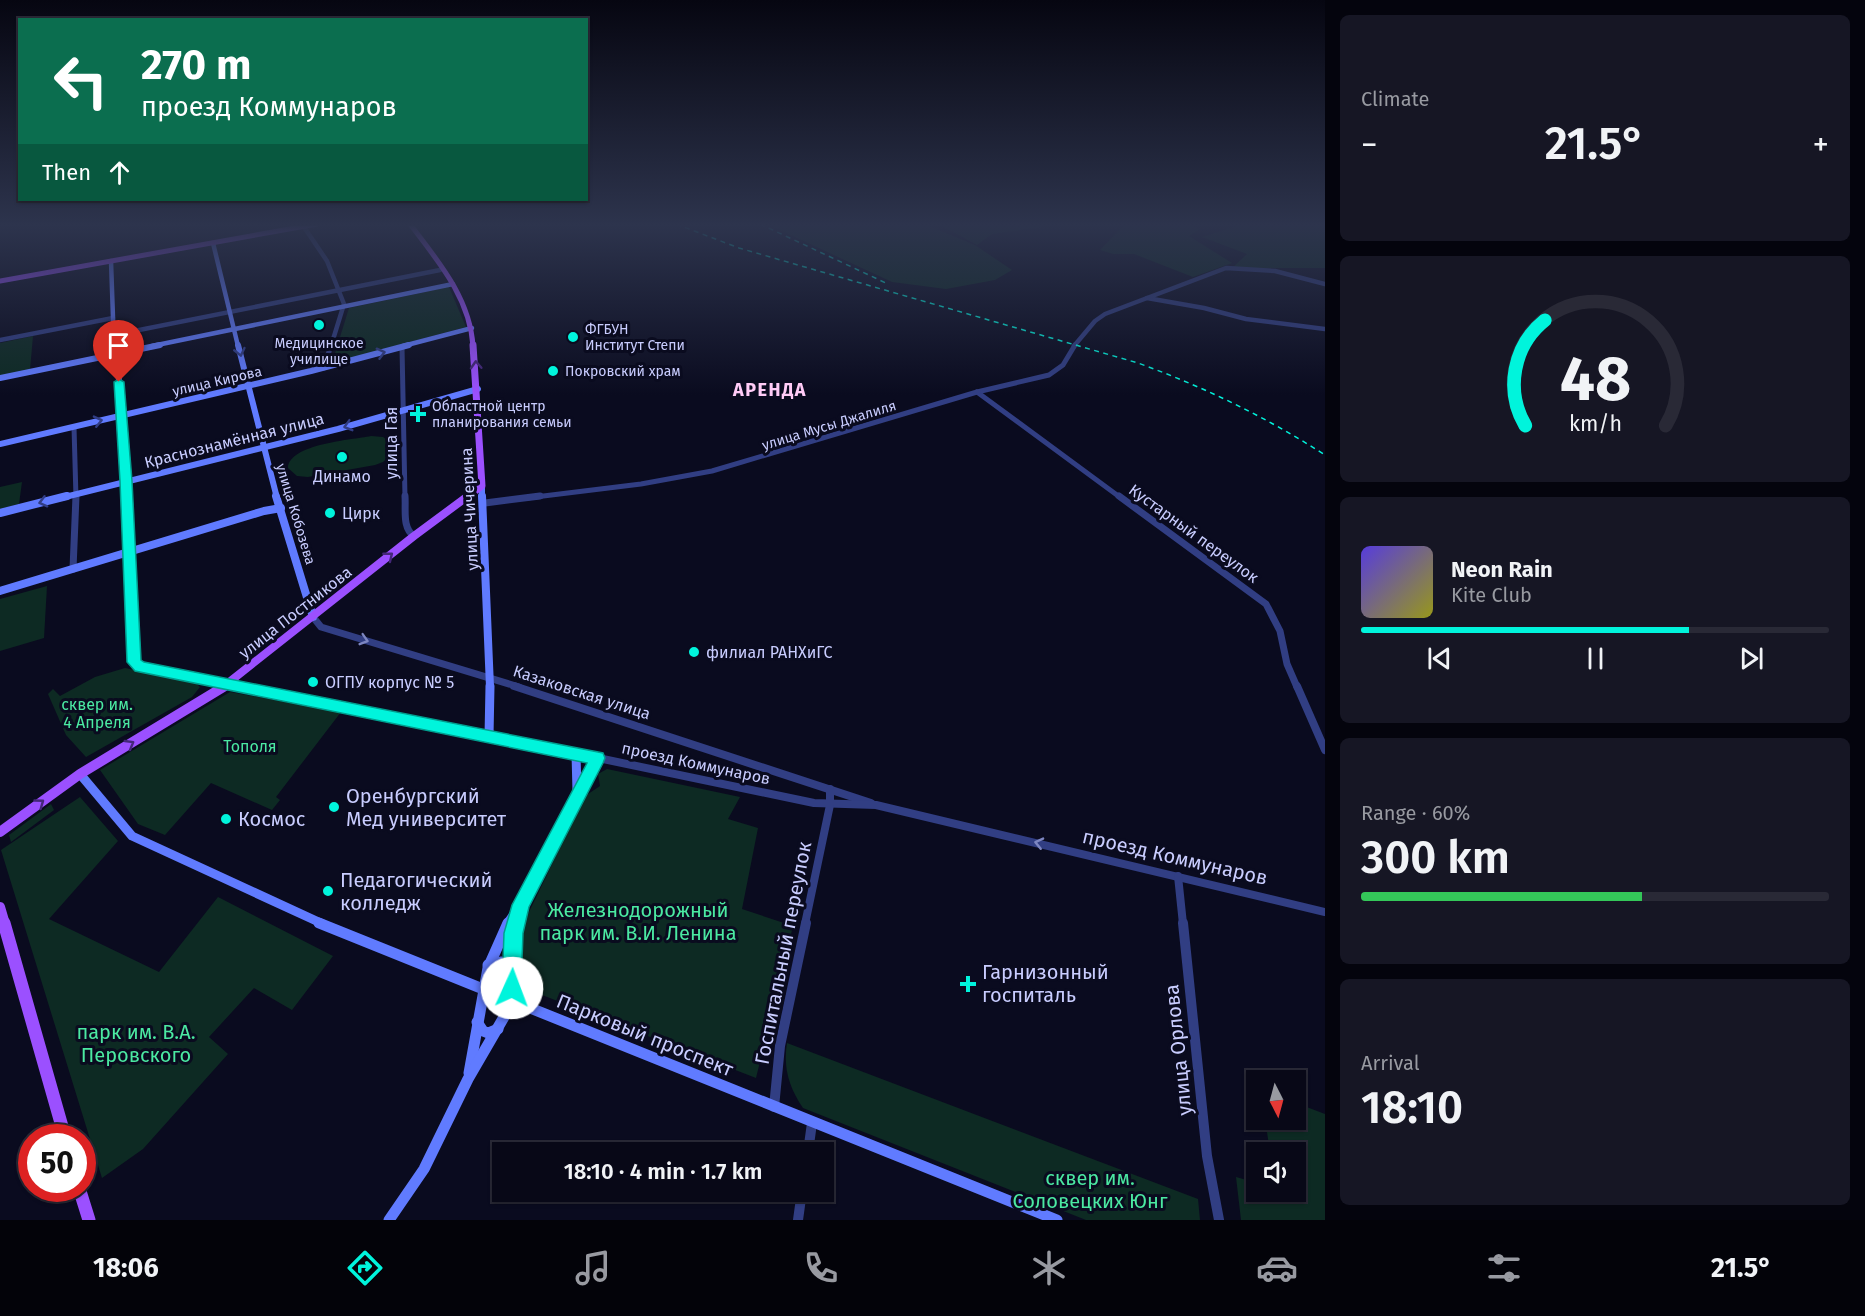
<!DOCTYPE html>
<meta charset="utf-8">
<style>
body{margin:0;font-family:"Fira Sans",sans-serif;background:#161624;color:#f1f3f6;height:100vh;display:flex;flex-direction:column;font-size:22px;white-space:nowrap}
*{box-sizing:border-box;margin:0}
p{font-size:20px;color:#989aa1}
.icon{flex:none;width:33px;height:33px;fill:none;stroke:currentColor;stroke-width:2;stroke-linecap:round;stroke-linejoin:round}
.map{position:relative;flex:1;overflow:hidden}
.sheet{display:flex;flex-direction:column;gap:15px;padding:15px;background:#04040d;width:540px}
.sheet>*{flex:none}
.guide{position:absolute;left:18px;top:18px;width:570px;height:183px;border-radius:0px;box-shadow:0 2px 4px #0004,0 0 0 2px #292936;background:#0b6e4f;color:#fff;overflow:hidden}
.needle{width:39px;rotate:174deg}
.fabs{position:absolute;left:1246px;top:1070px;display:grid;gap:12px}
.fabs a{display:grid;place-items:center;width:60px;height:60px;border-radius:0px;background:#080817;box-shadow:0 2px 4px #0004,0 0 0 2px #292936;font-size:30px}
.speed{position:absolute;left:18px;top:1124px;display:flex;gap:12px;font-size:30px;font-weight:700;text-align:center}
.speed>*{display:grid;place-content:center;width:78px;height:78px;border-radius:50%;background:#080817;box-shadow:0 2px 4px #0004,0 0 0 2px #292936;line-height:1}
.speed .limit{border:9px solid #d22;background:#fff;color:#111}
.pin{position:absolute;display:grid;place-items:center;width:51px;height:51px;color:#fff;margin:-62px -26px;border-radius:50% 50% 50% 0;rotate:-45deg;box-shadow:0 0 6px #0007}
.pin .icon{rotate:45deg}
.me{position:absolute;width:66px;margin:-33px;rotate:2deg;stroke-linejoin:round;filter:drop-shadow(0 0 4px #0008)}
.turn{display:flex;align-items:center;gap:21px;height:126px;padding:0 24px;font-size:27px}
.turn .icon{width:78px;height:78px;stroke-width:2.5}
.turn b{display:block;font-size:42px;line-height:51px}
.then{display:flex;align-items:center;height:57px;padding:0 24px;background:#0003;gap:12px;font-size:22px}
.big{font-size:45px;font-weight:600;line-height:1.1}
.sheet .tile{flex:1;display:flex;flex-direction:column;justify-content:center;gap:9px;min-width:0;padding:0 21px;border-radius:9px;background:#161624}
.sheet .dial{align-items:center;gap:0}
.dial svg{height:156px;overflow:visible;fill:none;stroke:#292936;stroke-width:7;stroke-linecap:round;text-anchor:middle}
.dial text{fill:#f1f3f6;stroke:none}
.song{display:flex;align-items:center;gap:18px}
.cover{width:72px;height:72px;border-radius:9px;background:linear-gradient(135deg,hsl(250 70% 55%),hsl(60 70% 35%))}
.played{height:6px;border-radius:3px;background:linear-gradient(90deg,#00f4dc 70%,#292936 70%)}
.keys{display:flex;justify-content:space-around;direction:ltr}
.heat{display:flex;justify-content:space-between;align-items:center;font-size:33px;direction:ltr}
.charge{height:9px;border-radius:4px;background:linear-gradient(90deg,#34c759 60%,#292936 0)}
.trip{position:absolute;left:492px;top:1142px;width:342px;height:60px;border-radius:0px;background:#080817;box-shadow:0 2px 4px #0004,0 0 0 2px #292936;font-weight:600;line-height:60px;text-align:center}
.tabs{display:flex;height:96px;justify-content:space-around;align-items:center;background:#030309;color:#989aa1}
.tabs .icon{width:42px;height:42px}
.tabs .on{color:#00f4dc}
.tabs b{font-size:27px;color:#f1f3f6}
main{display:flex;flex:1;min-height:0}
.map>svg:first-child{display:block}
</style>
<main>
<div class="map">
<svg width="1325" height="1220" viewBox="0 0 1325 1220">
<rect width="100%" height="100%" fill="#0a0b1f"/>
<g fill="#0d2a23">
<polygon points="767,224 924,224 975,245 1012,270 995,280 946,289 892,282"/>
<polygon points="938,224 1046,224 1043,227 992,234 977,245"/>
<polygon points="1125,224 1189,224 1200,229 1189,236 1232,263 1193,277 1134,254 1113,254 1100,250"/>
<polygon points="1244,224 1325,224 1325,268 1232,268 1247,254 1202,237"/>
<polygon points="449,287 466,327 332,363 349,308"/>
<polygon points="33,336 30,370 0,376 0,343"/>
<path d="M371,436L383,437L395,446L394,452L383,462L375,465L308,477L297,476L288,468C289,444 351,440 371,436Z"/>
<polygon points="22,482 19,504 0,509 0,487"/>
<polygon points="47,586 44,638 0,651 0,599"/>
<polygon points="125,668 195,682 200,687 192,697 86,757 66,735 48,694 53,689 60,696 95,677"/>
<polygon points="230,692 341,712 276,797 280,800 272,810 211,783 165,835 138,824 100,770"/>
<path d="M607,769L740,797L728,819L758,828L742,909L793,926L756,1078L524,988C518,967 519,939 526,918L585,796L600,786L598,774Z"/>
<polygon points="80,797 118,841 49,919 159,972 218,897 333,956 292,1010 254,988 209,1037 228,1054 143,1149 102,1178 1,850"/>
<polygon points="51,804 54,810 11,842 9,835"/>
<path d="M787,1043L1198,1199L1200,1220H1086L803,1108C789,1087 783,1068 787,1043Z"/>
<polygon points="1296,1103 1325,1114 1325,1220 1241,1220 1236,1177 1257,1183 1257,1191 1296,1191 1296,1152 1270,1152 1265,1119 1296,1119"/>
</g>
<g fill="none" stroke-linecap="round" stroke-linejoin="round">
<g stroke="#313e83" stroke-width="4.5">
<polyline points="304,227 327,261 344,304 331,346"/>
<polyline points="1147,298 1204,308 1246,319 1325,329"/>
<polyline points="114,335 440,270"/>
<polyline points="0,340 113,318"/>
<polyline points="1074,346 1095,321 1105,314 1226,268 1275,271 1325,284"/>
</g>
<g stroke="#313e83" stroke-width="5">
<polyline points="402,347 405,498"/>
<polyline points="324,368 331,345"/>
<polyline points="977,392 1121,498"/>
<polyline points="74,427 76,498"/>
<polyline points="527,498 641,484 712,471 977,392 1049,375 1063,365 1075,345"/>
</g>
<g stroke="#313e83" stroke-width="7">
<path d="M405,496C406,510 402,528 414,536"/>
<polyline points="1119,496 1266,604 1280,631 1287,664 1297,687"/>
<polyline points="485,503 540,496"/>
<polyline points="73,569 76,496"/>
<polyline points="313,617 321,627 519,687"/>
<polyline points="228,684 245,687"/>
</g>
<g stroke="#313e83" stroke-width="8">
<polyline points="237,686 489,736"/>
<polyline points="514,686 871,803"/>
<polyline points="1297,686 1325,750"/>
<polyline points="598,758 814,803 876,805 1325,912"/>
<polyline points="1178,876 1183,924"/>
<polyline points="805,924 830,805 830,789"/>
</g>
<g stroke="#313e83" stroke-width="10">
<polyline points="1183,923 1207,1156 1219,1220"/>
<polyline points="774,1107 780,1046 806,923"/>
<polyline points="808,1152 812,1123"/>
<polyline points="798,1220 802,1191"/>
</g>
<g stroke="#607bff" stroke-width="4.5">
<polyline points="213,243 238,346"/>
<polyline points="111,261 114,346"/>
<polyline points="152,346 453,284"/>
<polyline points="403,346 472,328"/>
</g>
<g stroke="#607bff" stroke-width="6">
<polyline points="114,345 118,366 127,498"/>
<polyline points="238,345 277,498"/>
<polyline points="0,378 160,345"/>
<polyline points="0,444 311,371 409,345"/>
<polyline points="482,486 482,498"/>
<polyline points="61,498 338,429 478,389"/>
</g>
<g stroke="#607bff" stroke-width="8">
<polyline points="127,496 134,662 140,667 228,684"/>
<polyline points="276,496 313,617"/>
<polyline points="482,496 490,687"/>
<polyline points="0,513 67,496"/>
<polyline points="0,591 264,511 281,508"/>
</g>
<g stroke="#607bff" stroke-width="9">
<polyline points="490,686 489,736 598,758 521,905 515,924"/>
<polyline points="576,753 577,792"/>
<polyline points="80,774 132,836 323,924"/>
<polyline points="507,924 516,911"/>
</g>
<g stroke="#607bff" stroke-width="11">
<polyline points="319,923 1057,1220"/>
<polyline points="488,965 502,962 511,971"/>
<polyline points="477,1022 483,1031 488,1033 498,1029"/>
<polyline points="469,1073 488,968 508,923"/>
<polyline points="389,1220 424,1169 468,1079 504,1017 511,995 513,933 516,923"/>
</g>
<g stroke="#9b50ff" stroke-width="5">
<path d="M410,224C438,261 470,298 473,346"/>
<polyline points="0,281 317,224"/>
</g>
<polyline stroke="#9b50ff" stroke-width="7" points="466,498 482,486 473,345"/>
<polyline stroke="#9b50ff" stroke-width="8" points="223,687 414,536 468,496"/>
<g stroke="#9b50ff" stroke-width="10">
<polyline points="0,832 80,774 225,686"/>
<polyline points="0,907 5,924"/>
</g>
<g stroke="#9b50ff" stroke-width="13">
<polyline points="4,923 65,1137"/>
<polyline points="79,1188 89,1220"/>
</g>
<g stroke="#00f4dc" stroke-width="1.5" stroke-dasharray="5 4.5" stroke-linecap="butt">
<path d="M676,224L739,248L1138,363C1204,387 1266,417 1325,455"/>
<polyline points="760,224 888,284"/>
</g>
</g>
<defs><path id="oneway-chevron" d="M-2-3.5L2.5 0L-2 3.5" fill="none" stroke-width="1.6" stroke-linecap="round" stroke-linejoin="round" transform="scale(1.5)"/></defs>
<g stroke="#313d84">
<use href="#oneway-chevron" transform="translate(240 352) rotate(77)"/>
<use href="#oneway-chevron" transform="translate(381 353) rotate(-15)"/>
<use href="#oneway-chevron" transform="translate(98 421) rotate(-13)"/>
<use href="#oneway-chevron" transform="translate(348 426) rotate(164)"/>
<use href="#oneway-chevron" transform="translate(43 502) rotate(165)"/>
</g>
<g stroke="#442779">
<use href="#oneway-chevron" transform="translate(476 365) rotate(-93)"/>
<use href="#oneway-chevron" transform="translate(389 556) rotate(-39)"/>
<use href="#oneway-chevron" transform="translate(130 744) rotate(-30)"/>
<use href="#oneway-chevron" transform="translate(40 803) rotate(-36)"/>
</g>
<g stroke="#7d86c1">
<use href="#oneway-chevron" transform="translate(364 640) rotate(17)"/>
<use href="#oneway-chevron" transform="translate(1039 843) rotate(-167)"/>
</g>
<linearGradient id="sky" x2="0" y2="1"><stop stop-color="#060611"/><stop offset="0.57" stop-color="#2d344d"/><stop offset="1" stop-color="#2d344d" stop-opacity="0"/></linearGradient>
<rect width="1325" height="395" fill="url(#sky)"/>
<polygon fill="#00f4dc" stroke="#009f8f" stroke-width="1.5" points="119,379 124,382 132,481 141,660 144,662 603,753 605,758 603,763 529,907 523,933 521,988 518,995 512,998 505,995 502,988 504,933 512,905 587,763 135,671 127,662 120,481 114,382"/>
<g fill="#00f4dc" stroke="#0a0b1f" stroke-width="2">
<circle cx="319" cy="325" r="6"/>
<circle cx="573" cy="337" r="6"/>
<circle cx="553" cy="371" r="6"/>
<path d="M415 405h6v6h6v6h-6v6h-6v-6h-6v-6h6z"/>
<circle cx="342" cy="457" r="6"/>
<circle cx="330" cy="513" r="6"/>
<circle cx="694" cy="652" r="6"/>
<circle cx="313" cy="682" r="6"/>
<circle cx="334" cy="807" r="6"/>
<circle cx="226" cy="819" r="6"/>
<circle cx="328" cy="891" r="6"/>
<path d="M965 975h6v6h6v6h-6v6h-6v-6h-6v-6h6z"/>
</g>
<g text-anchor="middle" stroke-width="6" stroke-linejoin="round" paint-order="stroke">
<g font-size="14" fill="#c9cdff" stroke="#0a0b1f" text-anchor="start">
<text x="585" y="334">ФГБУН<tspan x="585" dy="16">Институт Степи</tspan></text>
<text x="319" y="348" text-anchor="middle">Медицинское<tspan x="319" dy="16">училище</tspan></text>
<text x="565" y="376">Покровский храм</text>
<text x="432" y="411">Областной центр<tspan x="432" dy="16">планирования семьи</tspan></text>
</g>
<g font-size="14" fill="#c9cdff" stroke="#0a0b1f">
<text transform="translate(217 381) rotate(-13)" y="5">улица Кирова</text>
<text transform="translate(829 425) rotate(-17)" y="5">улица Мусы Джалиля</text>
<text transform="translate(296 514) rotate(73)" y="5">улица Кобозева</text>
</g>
<g font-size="16" fill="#c9cdff" stroke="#0a0b1f">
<text transform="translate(234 440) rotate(-14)" y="6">Краснознамённая улица</text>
<text transform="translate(391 443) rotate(-90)" y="6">улица Гая</text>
<text transform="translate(469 509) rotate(-93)" y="6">улица Чичерина</text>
<text transform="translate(1194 533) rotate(36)" y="6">Кустарный переулок</text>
<text transform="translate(295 612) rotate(-38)" y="6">улица Постникова</text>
<text transform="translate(582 692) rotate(18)" y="6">Казаковская улица</text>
<text transform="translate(696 763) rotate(12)" y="6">проезд Коммунаров</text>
</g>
<g font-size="16" fill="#c9cdff" stroke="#0a0b1f" text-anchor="start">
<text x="342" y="482" text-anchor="middle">Динамо</text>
<text x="342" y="519">Цирк</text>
<text x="706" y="658">филиал РАНХиГС</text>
<text x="325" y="688">ОГПУ корпус № 5</text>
</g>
<g font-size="16" fill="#4be9a2" stroke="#0a0b1f">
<text x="97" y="710">сквер им.<tspan x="97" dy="18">4 Апреля</tspan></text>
<text x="250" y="752">Тополя</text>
</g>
<g font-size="18" font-weight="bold" letter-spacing="1.5" fill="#ffcbf6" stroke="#0a0b1f">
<text x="770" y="396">АРЕНДА</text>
</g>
<g font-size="20" fill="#c9cdff" stroke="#0a0b1f" text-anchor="start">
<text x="346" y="803">Оренбургский<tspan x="346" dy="23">Мед университет</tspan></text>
<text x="238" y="826">Космос</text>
<text x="340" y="887">Педагогический<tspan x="340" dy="23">колледж</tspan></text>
<text x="982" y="979">Гарнизонный<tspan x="982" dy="23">госпиталь</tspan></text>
</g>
<g font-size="20" fill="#c9cdff" stroke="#0a0b1f">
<text transform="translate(1175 857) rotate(13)" y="7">проезд Коммунаров</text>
<text transform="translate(783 953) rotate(-79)" y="7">Госпитальный переулок</text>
<text transform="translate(645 1035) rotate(22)" y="7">Парковый проспект</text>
<text transform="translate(1178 1050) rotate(-96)" y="7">улица Орлова</text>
</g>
<g font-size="20" fill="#4be9a2" stroke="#0a0b1f">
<text x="638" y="917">Железнодорожный<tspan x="638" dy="23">парк им. В.И. Ленина</tspan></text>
<text x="136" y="1039">парк им. В.А.<tspan x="136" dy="23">Перовского</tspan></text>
<text x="1090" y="1185">сквер им.<tspan x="1090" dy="23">Соловецких Юнг</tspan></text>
</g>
</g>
</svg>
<div class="fabs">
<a><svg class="needle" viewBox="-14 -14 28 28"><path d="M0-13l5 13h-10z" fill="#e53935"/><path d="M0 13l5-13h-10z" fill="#989aa1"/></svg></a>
<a><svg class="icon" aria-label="sound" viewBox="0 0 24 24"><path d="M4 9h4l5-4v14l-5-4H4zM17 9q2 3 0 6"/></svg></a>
</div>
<div class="speed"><div class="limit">50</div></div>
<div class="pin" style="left:119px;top:382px;background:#d93025"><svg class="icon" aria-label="arrive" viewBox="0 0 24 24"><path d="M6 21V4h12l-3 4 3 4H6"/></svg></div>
<svg class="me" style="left:512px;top:988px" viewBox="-20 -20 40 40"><circle r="19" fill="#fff"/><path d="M0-13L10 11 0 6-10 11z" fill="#00f4dc"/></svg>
<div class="trip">18:10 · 4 min · 1.7 km</div>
<div class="guide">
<div class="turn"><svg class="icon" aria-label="left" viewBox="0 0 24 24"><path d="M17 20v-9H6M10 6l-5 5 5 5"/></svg><div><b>270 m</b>проезд Коммунаров</div></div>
<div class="then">Then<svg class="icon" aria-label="ahead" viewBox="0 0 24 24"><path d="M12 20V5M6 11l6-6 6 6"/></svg></div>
</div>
</div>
<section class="sheet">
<div class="tile"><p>Climate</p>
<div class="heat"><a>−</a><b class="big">21.5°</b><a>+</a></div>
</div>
<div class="tile dial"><svg viewBox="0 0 100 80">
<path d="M14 69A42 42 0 1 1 86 69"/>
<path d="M14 69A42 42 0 0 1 24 15" stroke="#00f4dc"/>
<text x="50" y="56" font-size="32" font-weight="700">48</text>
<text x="50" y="72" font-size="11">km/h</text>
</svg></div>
<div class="tile">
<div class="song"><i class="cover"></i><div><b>Neon Rain</b><p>Kite Club</p></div></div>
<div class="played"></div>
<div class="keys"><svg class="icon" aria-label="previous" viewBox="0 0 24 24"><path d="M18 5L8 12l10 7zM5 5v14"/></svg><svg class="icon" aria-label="pause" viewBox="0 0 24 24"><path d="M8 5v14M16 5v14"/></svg><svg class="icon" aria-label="next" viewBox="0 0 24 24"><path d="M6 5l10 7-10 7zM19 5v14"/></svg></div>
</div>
<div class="tile"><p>Range · 60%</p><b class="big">300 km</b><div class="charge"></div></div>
<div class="tile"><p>Arrival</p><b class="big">18:10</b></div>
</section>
</main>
<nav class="tabs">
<b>18:06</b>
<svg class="icon on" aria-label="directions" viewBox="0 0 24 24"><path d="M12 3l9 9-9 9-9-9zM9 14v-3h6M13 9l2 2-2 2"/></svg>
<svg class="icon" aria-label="music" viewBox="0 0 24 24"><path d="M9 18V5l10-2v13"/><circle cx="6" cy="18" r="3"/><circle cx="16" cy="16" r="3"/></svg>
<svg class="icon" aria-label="phone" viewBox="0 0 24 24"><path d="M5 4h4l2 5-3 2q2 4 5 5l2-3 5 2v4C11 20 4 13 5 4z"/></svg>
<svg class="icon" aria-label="climate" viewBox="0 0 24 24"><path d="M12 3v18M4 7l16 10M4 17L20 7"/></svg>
<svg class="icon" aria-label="car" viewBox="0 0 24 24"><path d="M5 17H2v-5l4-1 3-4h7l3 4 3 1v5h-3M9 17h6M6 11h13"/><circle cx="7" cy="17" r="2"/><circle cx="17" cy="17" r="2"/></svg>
<svg class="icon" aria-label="filters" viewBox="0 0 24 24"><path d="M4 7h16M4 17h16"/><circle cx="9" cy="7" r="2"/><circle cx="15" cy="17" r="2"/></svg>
<b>21.5°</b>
</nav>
